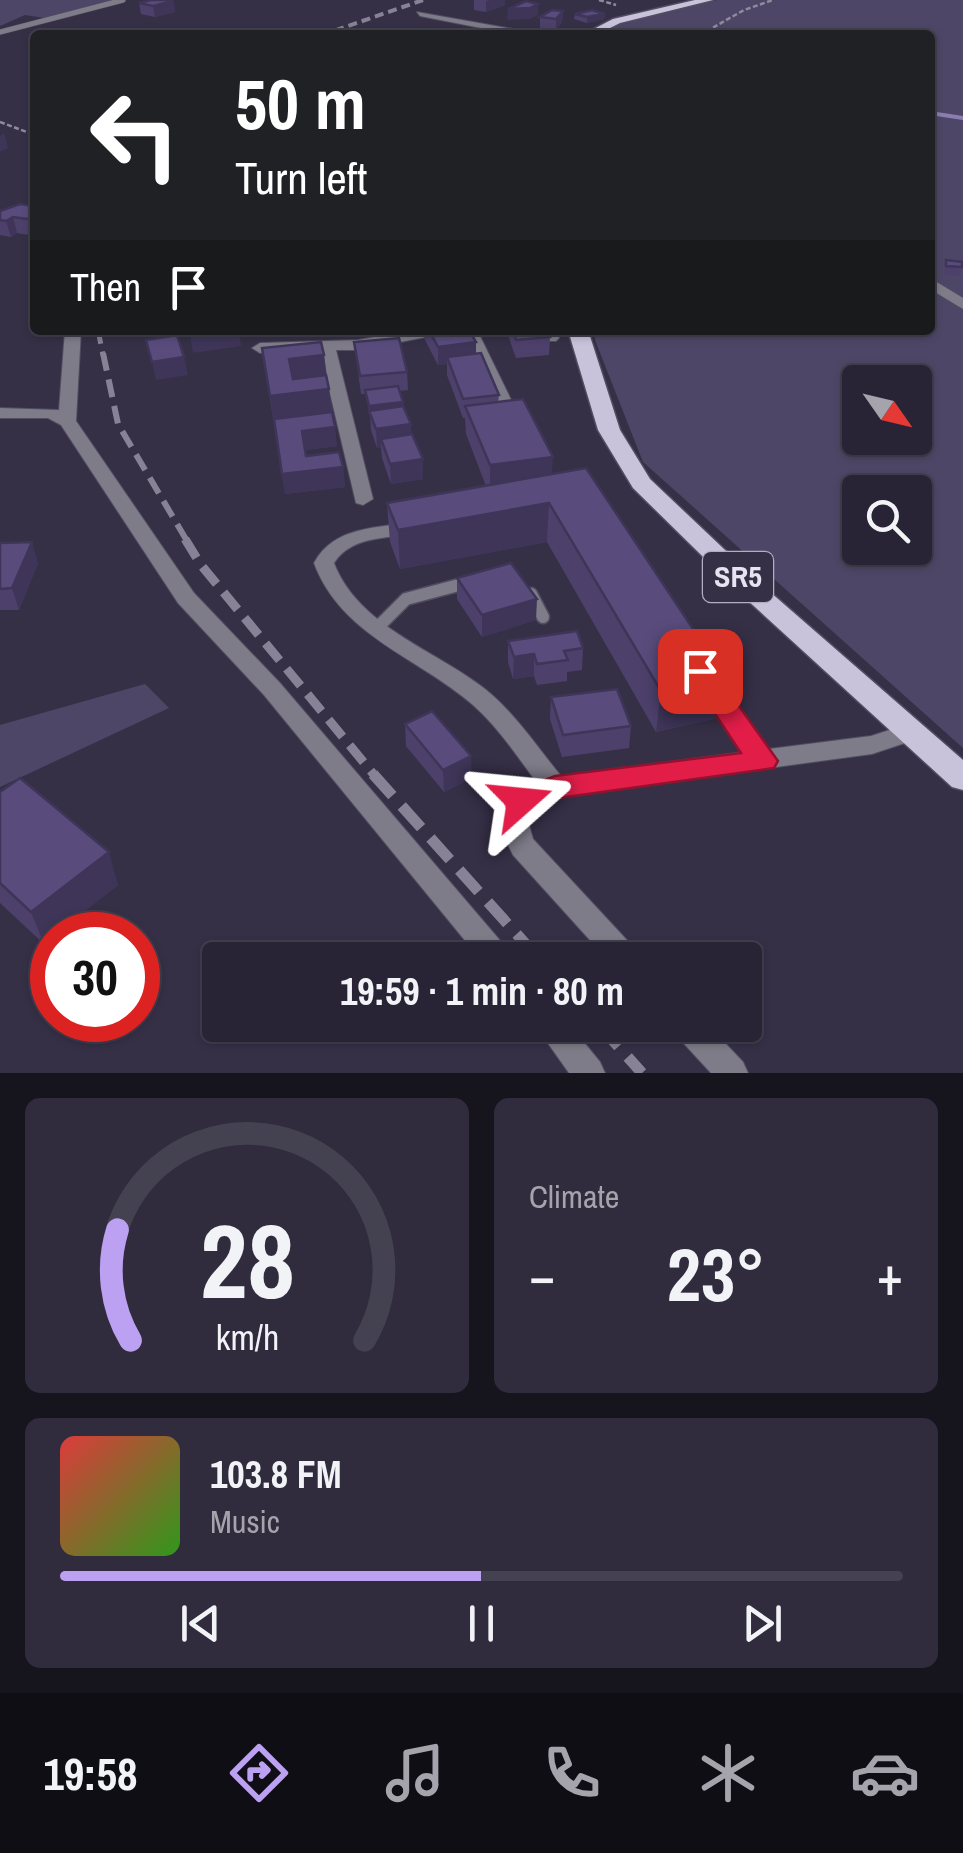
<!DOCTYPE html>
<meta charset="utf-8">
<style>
body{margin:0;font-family:"Archivo Narrow",sans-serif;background:#302c3d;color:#f1f3f6;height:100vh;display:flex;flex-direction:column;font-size:38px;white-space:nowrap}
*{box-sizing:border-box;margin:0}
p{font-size:32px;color:#a5a4ad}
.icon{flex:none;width:55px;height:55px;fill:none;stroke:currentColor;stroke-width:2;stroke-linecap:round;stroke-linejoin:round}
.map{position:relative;height:1073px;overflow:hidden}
.side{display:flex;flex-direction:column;gap:25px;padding:25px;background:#16141d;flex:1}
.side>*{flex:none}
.guide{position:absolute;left:30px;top:30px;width:905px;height:305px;border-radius:10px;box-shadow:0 2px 8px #0004,0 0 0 2px #444150;background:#202124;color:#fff;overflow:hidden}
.needle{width:65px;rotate:124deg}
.controls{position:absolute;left:842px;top:365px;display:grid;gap:20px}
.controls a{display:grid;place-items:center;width:90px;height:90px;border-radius:10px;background:#282435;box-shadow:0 2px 8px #0004,0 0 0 2px #444150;font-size:50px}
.speed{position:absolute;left:30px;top:912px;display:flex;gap:20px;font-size:50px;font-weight:700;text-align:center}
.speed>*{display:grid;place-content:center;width:130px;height:130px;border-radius:50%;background:#282435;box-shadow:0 2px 8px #0004,0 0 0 2px #444150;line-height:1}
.speed .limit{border:15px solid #d22;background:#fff;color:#111}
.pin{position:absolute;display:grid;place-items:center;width:85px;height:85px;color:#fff;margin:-42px;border-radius:20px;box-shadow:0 5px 15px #0006}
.me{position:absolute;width:110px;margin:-55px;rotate:72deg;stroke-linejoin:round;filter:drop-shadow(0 0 8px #0008)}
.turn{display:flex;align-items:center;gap:35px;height:210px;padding:0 40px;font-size:45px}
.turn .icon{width:130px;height:130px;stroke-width:2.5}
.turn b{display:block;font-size:70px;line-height:85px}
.then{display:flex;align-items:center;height:95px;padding:0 40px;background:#0003;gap:20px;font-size:38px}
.big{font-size:75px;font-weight:700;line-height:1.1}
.side .tile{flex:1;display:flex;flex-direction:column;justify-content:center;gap:15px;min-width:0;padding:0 35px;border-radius:15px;background:#302c3d}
.side .dial{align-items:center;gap:0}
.dial svg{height:260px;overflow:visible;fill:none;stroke:#444150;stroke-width:7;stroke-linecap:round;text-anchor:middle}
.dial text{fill:#f1f3f6;stroke:none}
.song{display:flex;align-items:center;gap:30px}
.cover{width:120px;height:120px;border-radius:15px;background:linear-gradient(135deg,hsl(0 70% 55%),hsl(110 70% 35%))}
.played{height:10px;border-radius:5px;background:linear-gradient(90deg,#bca0f2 50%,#444150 50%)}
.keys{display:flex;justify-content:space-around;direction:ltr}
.heat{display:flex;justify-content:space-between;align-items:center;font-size:55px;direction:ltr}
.side .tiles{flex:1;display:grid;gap:25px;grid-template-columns:1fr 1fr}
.tile:last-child{grid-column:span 2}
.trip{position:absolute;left:202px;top:942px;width:560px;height:100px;border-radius:10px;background:#282435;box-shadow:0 2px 8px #0004,0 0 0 2px #444150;font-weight:700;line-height:100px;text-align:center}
.dock{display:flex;height:160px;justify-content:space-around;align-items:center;background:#100e15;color:#a5a4ad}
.dock .icon{width:70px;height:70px}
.dock .active{color:#bca0f2}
.dock b{font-size:45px;color:#f1f3f6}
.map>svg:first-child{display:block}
</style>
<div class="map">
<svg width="963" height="1073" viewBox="0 0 963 1073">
<rect width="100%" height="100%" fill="#363047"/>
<g fill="#4e4666" fill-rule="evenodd">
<polygon points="0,0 119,0 51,19 25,15 0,26"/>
<path d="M717,0H963V748L643,462L595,340L594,330H930V35H597L607,27ZM860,382H915V438H860ZM860,492H915V548H860Z"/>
<polygon points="145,684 169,708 0,787 0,725"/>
</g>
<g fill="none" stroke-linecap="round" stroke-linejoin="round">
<polyline stroke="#8b7db2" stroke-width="4" points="930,113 963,118"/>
<g stroke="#524d62" stroke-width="6">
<polyline id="service-far1" points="0,32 123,0"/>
</g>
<g stroke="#524d62" stroke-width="15">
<g id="service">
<polyline points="531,594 543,617"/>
<polyline points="378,627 406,599 470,582"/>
</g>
</g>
<g stroke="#524d62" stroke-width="2">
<g id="minor">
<polygon points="417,12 530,32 534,35 517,35 420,16"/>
<polygon points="930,278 963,298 963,309 930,289"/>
<polygon points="65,330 81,330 76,421 194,593 280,683 509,951 514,960 481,960 264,695 178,603 61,425 48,418 0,418 0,408 59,410"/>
<polygon points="413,330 445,330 437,335 358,350 336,350 373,499 363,505 356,503 320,351 260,353 252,348 260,343 358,340"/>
<polygon points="461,330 477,330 520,418 517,422 511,423 502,418"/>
<polygon points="542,330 558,330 559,338 556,341 546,341"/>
<path d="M415,522L422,524L425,528L422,532C393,539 352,534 334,563C359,627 434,649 485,689C515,713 537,747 561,776L744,752L695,681L699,675H715L769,749L871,736L911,723L920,726L923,732L920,738L872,754L555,797L541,802L526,814L533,839L637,951L642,960H608L513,855C494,818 494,798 537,783C517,756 498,727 473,705C418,657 341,636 314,563C334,526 377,528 415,522Z"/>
<polygon points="535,1025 570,1025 600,1062 605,1073 569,1073"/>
<polygon points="671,1025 708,1025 743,1062 748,1073 711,1073 676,1035"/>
</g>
</g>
<g stroke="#524d62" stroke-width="3">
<g id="primary">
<polygon points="695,0 713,0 620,23 596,35 582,35 613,19"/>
<polygon points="568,330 588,330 620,430 650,479 762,585 963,760 963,790 952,787 744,597 633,488 598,430"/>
</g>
</g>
<g stroke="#8f8b9d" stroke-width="2.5" stroke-dasharray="5 2.5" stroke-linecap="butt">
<polyline points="599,0 616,5"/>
<polyline points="700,35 744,10 773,0"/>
<polyline points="0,122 35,135"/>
</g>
<use href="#service-far1" stroke="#7e7c88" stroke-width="5"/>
<use href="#service" stroke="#7e7c88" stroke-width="12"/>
<use href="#minor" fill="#7e7c88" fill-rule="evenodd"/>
<use href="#primary" fill="#c8c3db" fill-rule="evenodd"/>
<polyline stroke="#878295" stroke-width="4" stroke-dasharray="9 5" stroke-linecap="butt" points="322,35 423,0"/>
<polyline stroke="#878295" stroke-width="5" stroke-dasharray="14 8" stroke-linecap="butt" points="98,330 103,355"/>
<polyline stroke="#878295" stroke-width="6" stroke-dasharray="18 9" stroke-linecap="butt" points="103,353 118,424 187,541"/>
<polyline stroke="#878295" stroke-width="9" stroke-dasharray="22 11" stroke-linecap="butt" points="185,539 201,565 375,776"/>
<g stroke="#878295" stroke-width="11" stroke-dasharray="29 14" stroke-linecap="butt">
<polyline points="373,774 540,960"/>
<polyline points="599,1025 642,1073"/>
</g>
</g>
<g fill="#4d416c">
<polygon points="474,0 505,0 505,5 486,12 474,10"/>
<polygon points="173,1 175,12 155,17 141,14 139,3"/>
<polygon points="563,11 562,22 556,30 540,28 540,17"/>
<polygon points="575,14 605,14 604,19 587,23 574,19"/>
<polygon points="35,206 35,236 17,233 11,237 0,235 0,211"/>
<polygon points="946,260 962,267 960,276 944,274"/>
<polygon points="267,330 297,330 296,333 267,334"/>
<polygon points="424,330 469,330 476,354 499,395 498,402 552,474 718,718 656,732 547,542 400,569 390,542 387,503 486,486 466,434 465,418 463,418 447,375 447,364 438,365 424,338"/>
<polygon points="506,330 547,330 550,337 549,355 516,358"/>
<polygon points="354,342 407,372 408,390 400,391 423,479 391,484 382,458 381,448 377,448 371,430 370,414 365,394 361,394"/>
<polygon points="262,348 324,355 337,446 305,450 306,456 343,467 345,487 285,494"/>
<polygon points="0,543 38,563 19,610 0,610"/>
<polygon points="457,578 536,620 482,637 457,599"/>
<polygon points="508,641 583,648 582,670 567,672 567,681 537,685 534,676 513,679 508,662"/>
<polygon points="551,697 631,726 629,748 562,757 550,719"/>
<polygon points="405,724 472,778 444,792 406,746"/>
<polygon points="0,792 118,885 52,935 52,937 44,944 0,903"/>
</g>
<g fill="#3e3558">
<polygon points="491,0 505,0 505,5 486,12 486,1"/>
<polygon points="173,1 175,12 155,17 153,6"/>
<polygon points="538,4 538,15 530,19 507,20 508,9"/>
<polygon points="563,11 562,22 556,30 556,19"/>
<polygon points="605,14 604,19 587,23 587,17"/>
<polygon points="4,133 8,148 0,152 0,136"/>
<polygon points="13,217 17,233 11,237 6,221"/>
<polygon points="227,330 239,330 241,346 193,353 190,335"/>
<polygon points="886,330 897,330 896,332 885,334"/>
<polygon points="476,342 476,360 447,357 447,364 438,365 438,347"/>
<polygon points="324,355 327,382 292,386 289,359"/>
<polygon points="184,357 188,375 156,380 152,362"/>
<polygon points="329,389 332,417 274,424 270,396"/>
<polygon points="403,402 404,412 370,412 369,406"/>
<polygon points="411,424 412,443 381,439 381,448 377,448 376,429"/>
<polygon points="335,427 337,446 304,450 302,431"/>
<polygon points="553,457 551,486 490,494 490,465"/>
<polygon points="423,459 423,479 391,484 390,464"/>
<polygon points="343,467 345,487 285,494 282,474"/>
<polygon points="549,503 547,542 400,569 398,530"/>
<polygon points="32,542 38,563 19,610 12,588"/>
<polygon points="537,599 536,620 482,637 482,615"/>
<polygon points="534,654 534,676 513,679 514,657"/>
<polygon points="725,677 718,718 656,732 661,691"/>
<polygon points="471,756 472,778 444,792 443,770"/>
<polygon points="109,852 118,885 55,935 52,935 52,937 44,944 31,912"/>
</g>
<g fill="#594c7d" stroke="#3e3558" stroke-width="2.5">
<polygon points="151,0 169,0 173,1 153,6 139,3"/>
<polygon points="526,1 538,4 530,8 508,9"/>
<polygon points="552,10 563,11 556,19 540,17"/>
<polygon points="592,10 605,14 587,17 575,14"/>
<polygon points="20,204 35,206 35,220 13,217 6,221 0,220 0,211"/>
<polygon points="946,260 962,262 962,267 946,266"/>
<polygon points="189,330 227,330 190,335"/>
<polygon points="429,330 469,330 476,342 438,347"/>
<polygon points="513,330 547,330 550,337 516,340"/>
<polygon points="177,335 184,357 152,362 146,340"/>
<polygon points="399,338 407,372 360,376 354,342"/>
<polygon points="321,342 324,355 289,359 293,379 326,375 329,389 270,396 262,348"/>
<polygon points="481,353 499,395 463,399 447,357"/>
<polygon points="398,386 403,402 369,406 365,390"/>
<polygon points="523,399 553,457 490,465 465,406"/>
<polygon points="403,406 411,424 376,429 369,411"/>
<polygon points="332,412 335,427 302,431 306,456 339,452 343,467 282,474 274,419"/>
<polygon points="412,434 423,459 390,464 381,439"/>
<polygon points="586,468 725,677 661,691 549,503 398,530 387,503"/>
<polygon points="32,542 12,588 0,589 0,543"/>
<polygon points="511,563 537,599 482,615 457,578"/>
<polygon points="577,631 583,648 564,651 568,660 537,664 534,654 514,657 508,641"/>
<polygon points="617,689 631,726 563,735 551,697"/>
<polygon points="432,711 471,756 443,770 405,724"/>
<polygon points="20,778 109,852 31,912 0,883 0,792"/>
</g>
<polygon fill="#e11d48" stroke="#92132f" stroke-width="2.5" points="700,662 709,664 778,761 774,768 559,798 521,812 511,809 506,801 511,793 555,776 741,753 687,671 690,664"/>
<g text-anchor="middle" stroke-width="10" stroke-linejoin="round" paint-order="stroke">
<rect fill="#363047" stroke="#b2aebf" stroke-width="2.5" x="703" y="552" width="70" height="50" rx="8"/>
<g font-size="30" font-weight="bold" fill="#e7e4f2">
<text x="738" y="587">SR5</text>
</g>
</g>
</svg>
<div class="controls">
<a><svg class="needle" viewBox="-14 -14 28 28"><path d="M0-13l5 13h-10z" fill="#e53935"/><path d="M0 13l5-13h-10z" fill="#a5a4ad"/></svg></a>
<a><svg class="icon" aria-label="search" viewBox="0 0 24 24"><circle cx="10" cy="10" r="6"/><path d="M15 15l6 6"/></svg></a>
</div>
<div class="speed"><div class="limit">30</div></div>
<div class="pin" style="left:700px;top:671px;background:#d93025"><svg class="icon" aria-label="arrive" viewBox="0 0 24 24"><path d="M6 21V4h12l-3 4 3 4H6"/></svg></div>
<svg class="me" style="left:521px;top:801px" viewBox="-20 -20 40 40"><path d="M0-17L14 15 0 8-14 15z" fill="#e11d48" stroke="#fff" stroke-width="4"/></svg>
<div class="trip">19:59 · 1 min · 80 m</div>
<div class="guide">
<div class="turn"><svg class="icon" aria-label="left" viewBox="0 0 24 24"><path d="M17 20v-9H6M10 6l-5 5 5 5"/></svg><div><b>50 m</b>Turn left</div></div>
<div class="then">Then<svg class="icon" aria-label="arrive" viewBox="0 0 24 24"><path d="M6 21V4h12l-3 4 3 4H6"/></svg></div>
</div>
</div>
<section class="side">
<div class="tiles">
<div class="tile dial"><svg viewBox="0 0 100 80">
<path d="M14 69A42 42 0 1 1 86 69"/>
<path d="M14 69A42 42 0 0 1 10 35" stroke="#bca0f2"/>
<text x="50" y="56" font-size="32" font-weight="700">28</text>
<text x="50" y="72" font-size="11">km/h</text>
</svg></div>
<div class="tile"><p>Climate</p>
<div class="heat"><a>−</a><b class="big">23°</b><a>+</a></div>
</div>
<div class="tile">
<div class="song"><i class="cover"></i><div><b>103.8 FM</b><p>Music</p></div></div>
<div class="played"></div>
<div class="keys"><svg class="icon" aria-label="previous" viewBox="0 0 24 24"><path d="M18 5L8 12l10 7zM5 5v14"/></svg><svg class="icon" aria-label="pause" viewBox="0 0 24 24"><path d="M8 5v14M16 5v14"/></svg><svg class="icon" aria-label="next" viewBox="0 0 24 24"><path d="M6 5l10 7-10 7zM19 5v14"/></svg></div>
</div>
</div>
</section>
<nav class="dock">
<b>19:58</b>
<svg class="icon active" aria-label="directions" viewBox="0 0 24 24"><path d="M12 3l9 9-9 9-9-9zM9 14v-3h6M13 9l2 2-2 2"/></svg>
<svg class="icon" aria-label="music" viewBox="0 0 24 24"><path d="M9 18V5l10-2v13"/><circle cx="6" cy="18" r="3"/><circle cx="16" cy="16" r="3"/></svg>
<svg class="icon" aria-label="phone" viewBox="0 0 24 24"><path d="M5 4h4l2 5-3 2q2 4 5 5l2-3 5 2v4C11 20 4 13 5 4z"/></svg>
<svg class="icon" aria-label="climate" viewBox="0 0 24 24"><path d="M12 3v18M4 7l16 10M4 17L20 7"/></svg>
<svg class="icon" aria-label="car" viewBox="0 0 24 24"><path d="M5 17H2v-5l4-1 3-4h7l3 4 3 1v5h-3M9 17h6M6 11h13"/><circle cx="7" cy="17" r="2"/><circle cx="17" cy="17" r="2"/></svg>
</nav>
